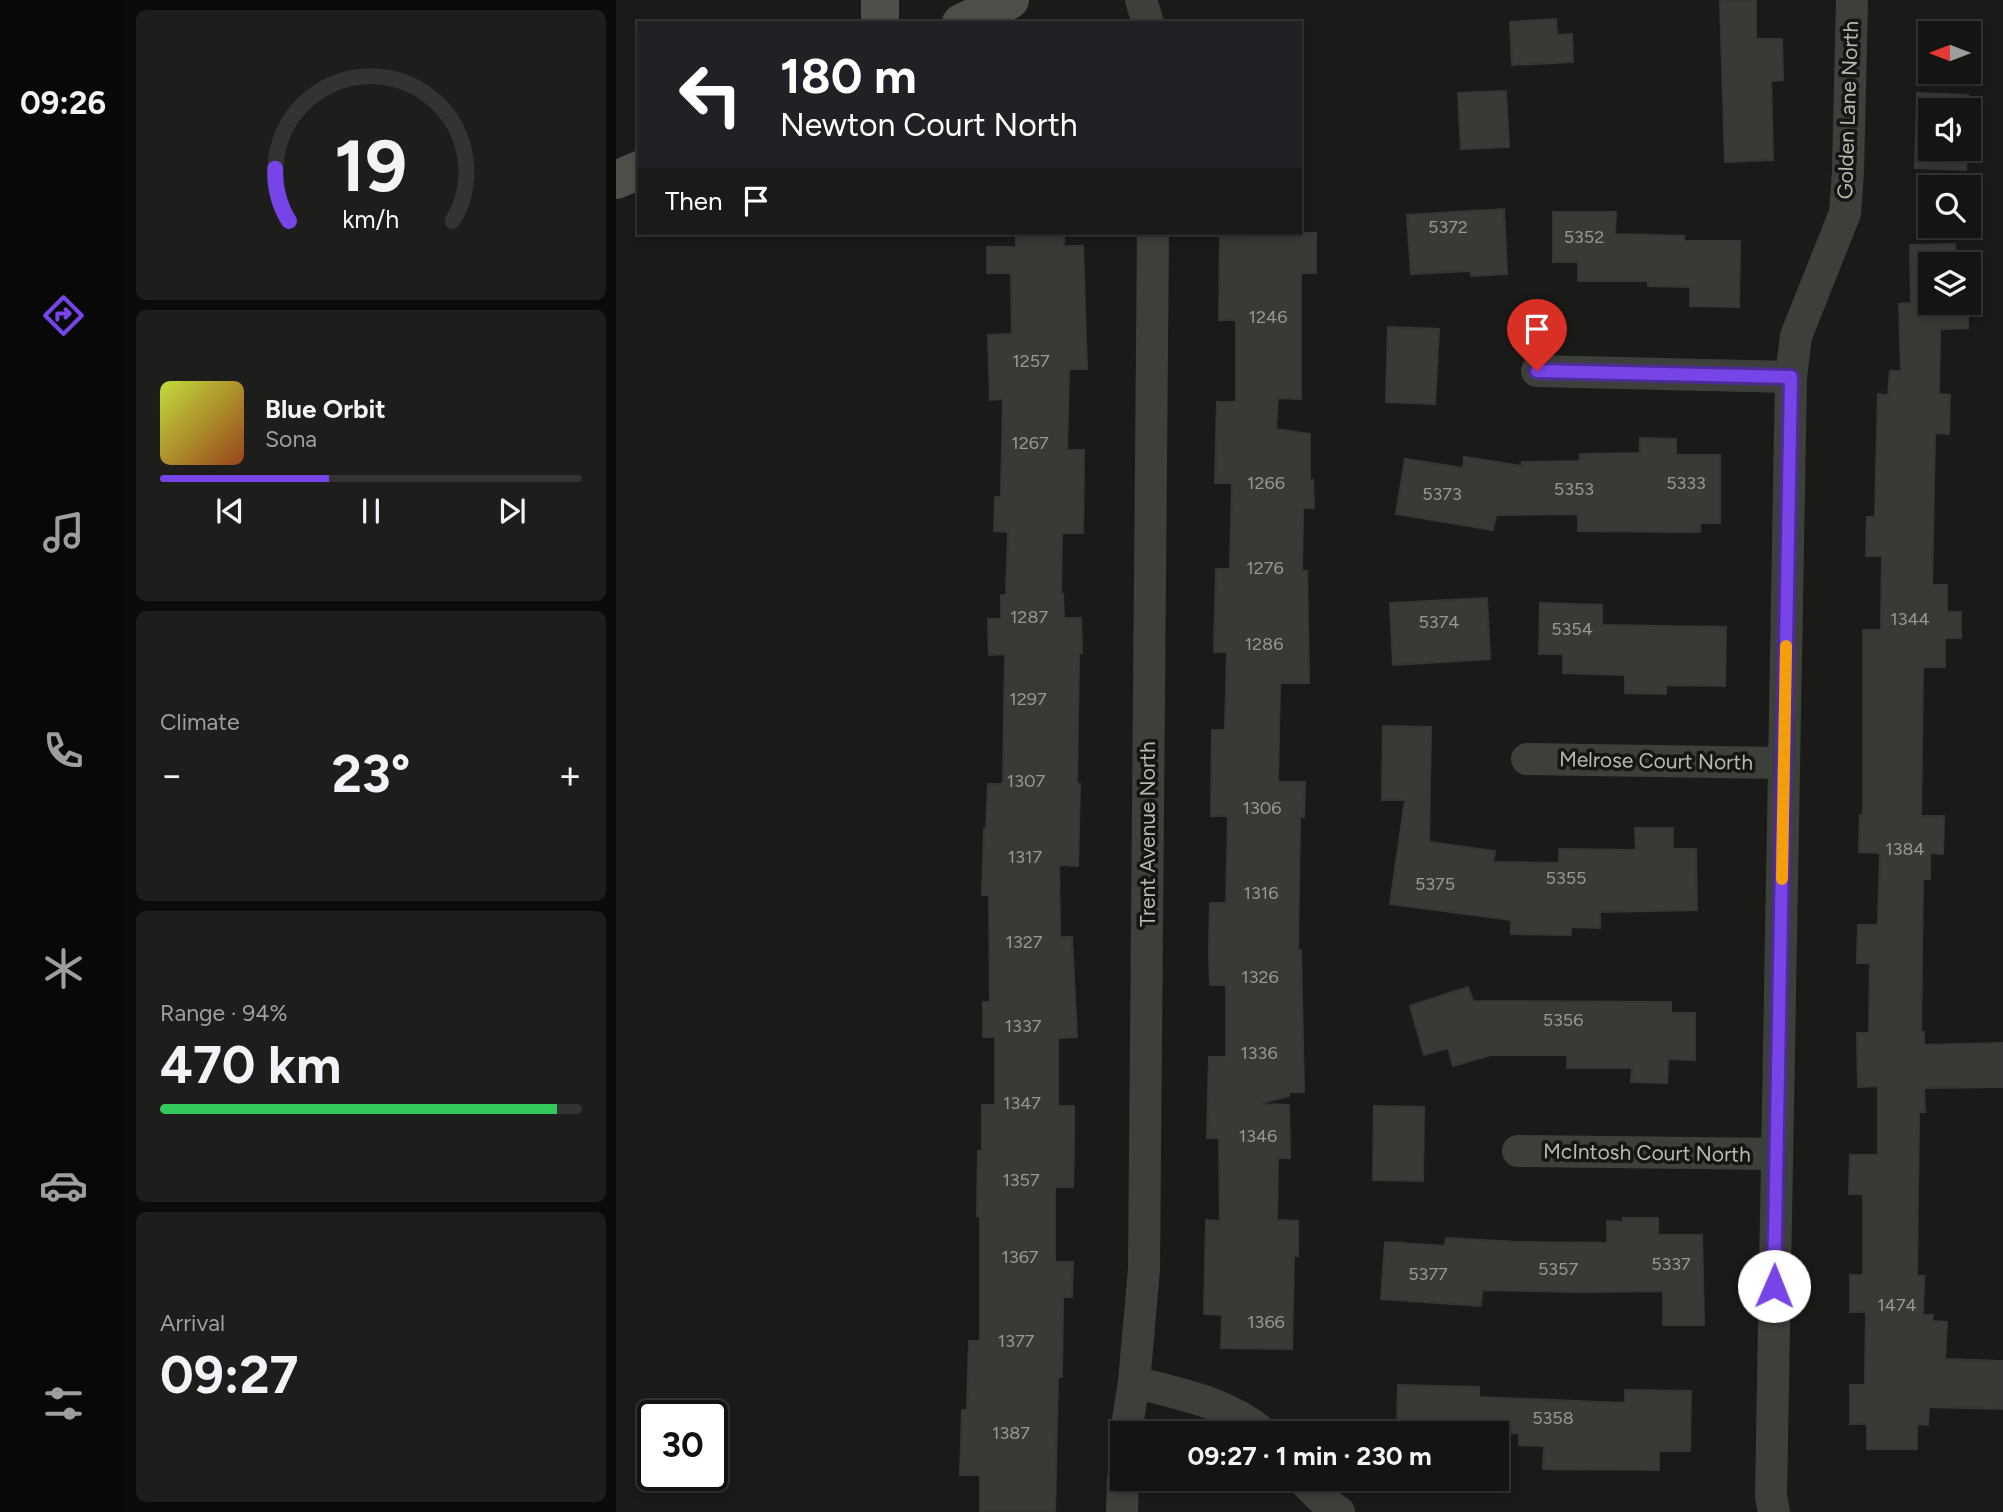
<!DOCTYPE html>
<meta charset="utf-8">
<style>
body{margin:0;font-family:Figtree,sans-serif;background:#1d1d1c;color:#f1f3f6;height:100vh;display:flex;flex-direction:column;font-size:26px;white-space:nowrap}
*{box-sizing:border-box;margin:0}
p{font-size:23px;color:#9d9ea0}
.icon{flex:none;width:38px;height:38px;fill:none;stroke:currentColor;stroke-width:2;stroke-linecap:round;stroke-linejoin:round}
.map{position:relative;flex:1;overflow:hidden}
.drawer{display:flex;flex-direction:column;gap:10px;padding:10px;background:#0b0b0a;width:490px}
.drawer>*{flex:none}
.banner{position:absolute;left:21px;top:21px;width:665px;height:214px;border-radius:0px;box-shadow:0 4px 10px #0003,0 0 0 2px #333;background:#202124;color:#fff;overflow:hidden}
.needle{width:46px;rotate:270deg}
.controls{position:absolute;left:1302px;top:21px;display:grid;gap:14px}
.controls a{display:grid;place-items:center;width:63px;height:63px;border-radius:0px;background:#141413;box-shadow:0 4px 10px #0003,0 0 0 2px #333;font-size:35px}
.speed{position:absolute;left:21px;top:1400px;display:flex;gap:14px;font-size:35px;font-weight:700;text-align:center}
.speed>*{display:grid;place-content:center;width:91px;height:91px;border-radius:50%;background:#141413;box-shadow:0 4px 10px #0003,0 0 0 2px #333;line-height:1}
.speed .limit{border:4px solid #111;border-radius:10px;background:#fff;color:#111}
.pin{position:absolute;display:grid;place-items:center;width:60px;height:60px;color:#fff;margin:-72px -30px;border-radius:50% 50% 50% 0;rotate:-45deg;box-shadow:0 0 7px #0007}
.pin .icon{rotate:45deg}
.me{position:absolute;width:77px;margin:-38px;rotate:1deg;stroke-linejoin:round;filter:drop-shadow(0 0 5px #0008)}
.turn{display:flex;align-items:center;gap:24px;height:147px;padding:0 28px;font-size:32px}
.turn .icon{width:91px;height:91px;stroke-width:2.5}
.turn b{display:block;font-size:49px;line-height:60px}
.then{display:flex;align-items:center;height:66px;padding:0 28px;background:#0003;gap:14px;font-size:26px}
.big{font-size:52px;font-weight:700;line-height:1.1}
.drawer .tile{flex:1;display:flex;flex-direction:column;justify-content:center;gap:10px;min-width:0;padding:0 24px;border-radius:10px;background:#1d1d1c}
.drawer .dial{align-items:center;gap:0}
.dial svg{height:182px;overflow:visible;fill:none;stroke:#333;stroke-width:7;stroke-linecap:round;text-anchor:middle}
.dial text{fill:#f1f3f6;stroke:none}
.song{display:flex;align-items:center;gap:21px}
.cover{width:84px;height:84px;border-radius:10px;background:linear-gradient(135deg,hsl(70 70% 55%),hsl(20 70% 35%))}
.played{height:7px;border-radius:4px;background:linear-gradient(90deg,#7744e8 40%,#333 40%)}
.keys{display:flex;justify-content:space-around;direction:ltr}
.heat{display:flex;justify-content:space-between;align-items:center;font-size:38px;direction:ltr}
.charge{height:10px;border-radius:5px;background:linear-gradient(90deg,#34c759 94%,#333 0)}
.trip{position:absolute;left:494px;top:1421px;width:399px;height:70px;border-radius:0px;background:#141413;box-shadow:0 4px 10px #0003,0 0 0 2px #333;font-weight:700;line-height:70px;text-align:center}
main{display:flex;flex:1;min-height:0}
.menu{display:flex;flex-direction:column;width:126px;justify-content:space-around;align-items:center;background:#080808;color:#9d9ea0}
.menu .icon{width:49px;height:49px}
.menu .active{color:#7744e8}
.menu b{font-size:32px;color:#f1f3f6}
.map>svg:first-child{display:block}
</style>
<main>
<nav class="menu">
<b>09:26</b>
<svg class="icon active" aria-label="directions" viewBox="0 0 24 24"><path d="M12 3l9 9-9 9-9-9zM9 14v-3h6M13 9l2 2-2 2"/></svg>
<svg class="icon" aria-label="music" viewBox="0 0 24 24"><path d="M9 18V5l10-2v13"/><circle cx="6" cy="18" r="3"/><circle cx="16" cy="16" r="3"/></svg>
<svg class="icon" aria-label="phone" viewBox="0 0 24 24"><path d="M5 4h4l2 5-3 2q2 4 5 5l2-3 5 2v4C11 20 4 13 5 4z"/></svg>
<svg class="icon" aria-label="climate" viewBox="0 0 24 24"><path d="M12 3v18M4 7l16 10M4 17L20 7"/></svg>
<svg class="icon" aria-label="car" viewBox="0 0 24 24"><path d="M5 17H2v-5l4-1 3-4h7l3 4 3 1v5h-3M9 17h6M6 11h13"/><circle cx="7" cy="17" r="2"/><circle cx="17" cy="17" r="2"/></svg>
<svg class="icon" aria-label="filters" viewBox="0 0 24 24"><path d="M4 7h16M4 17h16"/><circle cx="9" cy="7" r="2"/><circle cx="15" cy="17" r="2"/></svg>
</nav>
<section class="drawer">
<div class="tile dial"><svg viewBox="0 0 100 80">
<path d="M14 69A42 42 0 1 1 86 69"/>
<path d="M14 69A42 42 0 0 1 8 46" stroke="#7744e8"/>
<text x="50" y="56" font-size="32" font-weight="700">19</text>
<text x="50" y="72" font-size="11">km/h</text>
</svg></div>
<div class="tile">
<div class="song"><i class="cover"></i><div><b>Blue Orbit</b><p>Sona</p></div></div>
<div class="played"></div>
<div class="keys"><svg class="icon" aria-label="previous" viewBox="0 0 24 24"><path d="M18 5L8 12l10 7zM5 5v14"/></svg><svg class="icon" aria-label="pause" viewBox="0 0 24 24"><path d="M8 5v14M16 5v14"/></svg><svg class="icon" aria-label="next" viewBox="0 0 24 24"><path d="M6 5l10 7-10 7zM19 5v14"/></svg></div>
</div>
<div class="tile"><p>Climate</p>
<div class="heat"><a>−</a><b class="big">23°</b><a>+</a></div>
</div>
<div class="tile"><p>Range · 94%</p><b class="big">470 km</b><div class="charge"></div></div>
<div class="tile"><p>Arrival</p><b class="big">09:27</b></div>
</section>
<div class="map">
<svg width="1387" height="1512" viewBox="0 0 1387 1512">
<rect width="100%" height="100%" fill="#1a1b19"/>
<g fill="#383a36" stroke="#343733" stroke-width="2">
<polygon points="1104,0 1140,0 1140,39 1166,39 1167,80 1155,81 1157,160 1109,162"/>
<polygon points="940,19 941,35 956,34 957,62 896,65 894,22"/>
<polygon points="890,91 893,147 845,149 842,93"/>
<polygon points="1301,93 1352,95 1351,110 1314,110 1314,149 1351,149 1350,170 1299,168"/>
<polygon points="888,209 891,274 855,276 855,271 795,274 791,215"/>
<polygon points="937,212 1000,212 999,234 1068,236 1068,241 1124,241 1123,307 1074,306 1074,287 1032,286 1032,281 962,281 962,262 937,262"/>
<polygon points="400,233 448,233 448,246 467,246 471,369 453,369 451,450 468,450 467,533 446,533 445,594 447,594 448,618 465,618 466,653 463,653 461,784 464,784 462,866 443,865 444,937 456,937 461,1037 442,1038 442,1106 458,1106 458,1141 457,1187 439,1187 439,1262 457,1262 456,1297 447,1297 446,1377 442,1377 439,1512 364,1512 364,1475 344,1475 346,1410 351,1410 353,1341 364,1341 364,1216 361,1216 362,1151 366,1151 366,1105 379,1105 379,1037 367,1037 367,1002 374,1002 373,895 366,895 368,829 370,829 372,784 387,784 389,654 373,655 372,619 385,619 385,595 390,595 392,532 378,531 379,497 385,497 387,399 374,400 372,335 396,334 395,273 371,273 371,247 400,247"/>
<polygon points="633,233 700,233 700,273 685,273 685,399 662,398 660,429 694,434 694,480 697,480 698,508 687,508 686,571 691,571 693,683 664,683 662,782 689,782 688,817 684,817 682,950 685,950 688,1092 673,1092 673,1096 643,1104 673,1105 674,1158 662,1158 661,1220 682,1221 682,1256 678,1256 676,1349 605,1348 606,1315 588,1314 590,1220 604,1221 603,1138 591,1138 593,1057 610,1057 610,985 594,985 593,950 594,903 610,903 612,816 595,816 596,730 609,730 611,652 598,652 600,569 614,569 616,483 599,483 601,402 620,402 620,320 603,320 604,237 633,237"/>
<polygon points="1339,244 1339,264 1314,264 1314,303 1352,303 1352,328 1324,329 1323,394 1334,395 1333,434 1319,433 1316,585 1331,585 1331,612 1345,612 1345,638 1329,638 1329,667 1307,667 1305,816 1328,816 1327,854 1314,853 1314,879 1307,879 1305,1032 1308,1032 1308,1045 1387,1043 1387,1087 1308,1088 1309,1112 1303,1112 1301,1276 1308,1276 1307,1315 1317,1315 1316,1321 1331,1322 1329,1359 1387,1361 1387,1409 1313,1407 1312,1425 1301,1424 1301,1449 1251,1449 1251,1424 1234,1424 1234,1385 1249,1385 1250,1312 1234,1312 1234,1275 1247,1275 1247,1194 1233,1194 1234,1155 1262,1155 1262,1086 1242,1087 1241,1033 1253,1033 1254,963 1241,963 1242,925 1262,925 1264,853 1243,852 1244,815 1247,815 1247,630 1265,630 1266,556 1250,556 1251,517 1259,517 1262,394 1272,395 1274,371 1285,371 1283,304 1295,303 1294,245"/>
<polygon points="772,327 823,329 819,404 770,402"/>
<polygon points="1024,438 1060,439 1060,455 1104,455 1104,523 1084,523 1084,532 962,531 962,514 880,515 877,530 780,514 789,459 847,468 848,457 906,466 906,462 964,461 964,454 1024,453"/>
<polygon points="871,598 874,659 777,665 774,603"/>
<polygon points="924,603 986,605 986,625 1110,627 1109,686 1050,685 1050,694 1009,693 1009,675 947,673 947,654 923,654"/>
<polygon points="767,726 815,727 813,842 879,851 877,862 943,863 943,849 1020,850 1019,828 1057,828 1057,849 1080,849 1081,910 984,912 984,928 955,927 955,935 895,934 895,920 774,904 789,800 766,800"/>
<polygon points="852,987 857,1001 1055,1002 1055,1013 1079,1013 1079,1060 1052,1059 1051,1083 1015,1082 1016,1068 951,1068 951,1055 875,1055 837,1066 832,1048 808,1055 794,1006"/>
<polygon points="758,1106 808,1107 807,1181 757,1180"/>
<polygon points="1007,1218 1042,1218 1042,1235 1086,1235 1088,1325 1047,1325 1047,1291 964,1292 866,1290 865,1306 765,1299 769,1242 829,1246 830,1238 903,1242 991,1243 991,1221 1007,1222"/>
<polygon points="782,1385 863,1387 863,1397 1009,1403 1009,1390 1075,1391 1074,1451 1043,1451 1043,1470 927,1469 928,1446 903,1445 903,1433 781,1433"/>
</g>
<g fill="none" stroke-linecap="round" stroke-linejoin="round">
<g stroke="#3d403a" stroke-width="32">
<polyline points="525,0 532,23"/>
<polyline points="921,371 1175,377"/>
<polyline points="911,759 1168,763"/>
<polyline points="902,1151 1160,1154"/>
<path d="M518,1382C563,1394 611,1402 647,1433"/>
<polyline points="510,1433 518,1382 528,1269 537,233"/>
<polyline points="686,1479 711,1504 723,1512"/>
<polyline points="506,1512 507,1479"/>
<polyline points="1158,1512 1155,1496 1175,377 1180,336 1229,213 1232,172 1236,0"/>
</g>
<g stroke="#4d5048" stroke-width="38">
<polyline points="264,23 264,0"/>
<polyline points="345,23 394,0"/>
<polyline points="0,180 23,170"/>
</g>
</g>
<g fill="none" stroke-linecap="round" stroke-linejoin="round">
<g stroke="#4d2c97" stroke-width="18">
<polyline id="route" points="921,371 1175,377 1158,1286"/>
</g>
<use href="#route" stroke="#7744e8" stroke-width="12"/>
<polyline stroke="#f59e0b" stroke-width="12" points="1166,879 1170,646"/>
</g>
<g text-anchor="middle" stroke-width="7" stroke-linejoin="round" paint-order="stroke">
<g font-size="18" fill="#969a8e">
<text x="832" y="233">5372</text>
<text x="968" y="243">5352</text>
<text x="652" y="323">1246</text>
<text x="415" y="367">1257</text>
<text x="414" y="449">1267</text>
<text x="650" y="489">1266</text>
<text x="1070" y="489">5333</text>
<text x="958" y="495">5353</text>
<text x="826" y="500">5373</text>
<text x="649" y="574">1276</text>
<text x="413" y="623">1287</text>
<text x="1294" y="625">1344</text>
<text x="823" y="628">5374</text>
<text x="956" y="635">5354</text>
<text x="648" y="650">1286</text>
<text x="412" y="705">1297</text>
<text x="410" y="787">1307</text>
<text x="646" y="814">1306</text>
<text x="1289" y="855">1384</text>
<text x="409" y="863">1317</text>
<text x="950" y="884">5355</text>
<text x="819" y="890">5375</text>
<text x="645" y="899">1316</text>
<text x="408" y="948">1327</text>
<text x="644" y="983">1326</text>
<text x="947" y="1026">5356</text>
<text x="407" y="1032">1337</text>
<text x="643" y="1059">1336</text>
<text x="406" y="1109">1347</text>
<text x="642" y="1142">1346</text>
<text x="405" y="1186">1357</text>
<text x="404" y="1263">1367</text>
<text x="1055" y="1270">5337</text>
<text x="942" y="1275">5357</text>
<text x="812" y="1280">5377</text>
<text x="1281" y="1311">1474</text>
<text x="650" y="1328">1366</text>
<text x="400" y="1347">1377</text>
<text x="937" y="1424">5358</text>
<text x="395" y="1439">1387</text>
</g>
<g font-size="21" fill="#b5baac" stroke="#151614">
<text transform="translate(1232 110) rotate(-88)" y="7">Golden Lane North</text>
<text transform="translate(1040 761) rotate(1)" y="7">Melrose Court North</text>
<text transform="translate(532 834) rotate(-90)" y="7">Trent Avenue North</text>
<text transform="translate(1031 1153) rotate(1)" y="7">McIntosh Court North</text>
</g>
</g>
</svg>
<div class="controls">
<a><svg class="needle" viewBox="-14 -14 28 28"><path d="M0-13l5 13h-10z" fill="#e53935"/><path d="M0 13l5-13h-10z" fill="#9d9ea0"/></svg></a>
<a><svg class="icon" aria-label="sound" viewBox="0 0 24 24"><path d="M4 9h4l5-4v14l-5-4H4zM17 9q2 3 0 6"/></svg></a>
<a><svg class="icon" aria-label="search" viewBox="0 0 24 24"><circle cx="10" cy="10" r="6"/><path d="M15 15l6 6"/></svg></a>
<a><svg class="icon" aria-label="layers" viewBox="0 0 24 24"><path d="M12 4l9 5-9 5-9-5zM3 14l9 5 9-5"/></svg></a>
</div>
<div class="speed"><div class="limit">30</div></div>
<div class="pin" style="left:921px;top:371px;background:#d93025"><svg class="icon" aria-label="arrive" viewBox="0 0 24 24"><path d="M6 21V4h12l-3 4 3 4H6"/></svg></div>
<svg class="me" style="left:1158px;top:1286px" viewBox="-20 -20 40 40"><circle r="19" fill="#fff"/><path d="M0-13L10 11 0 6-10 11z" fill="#7744e8"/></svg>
<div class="trip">09:27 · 1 min · 230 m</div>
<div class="banner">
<div class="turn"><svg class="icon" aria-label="left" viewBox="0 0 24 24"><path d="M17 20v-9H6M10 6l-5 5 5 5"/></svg><div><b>180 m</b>Newton Court North</div></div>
<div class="then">Then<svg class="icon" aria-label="arrive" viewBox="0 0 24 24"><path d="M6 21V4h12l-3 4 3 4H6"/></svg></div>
</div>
</div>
</main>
